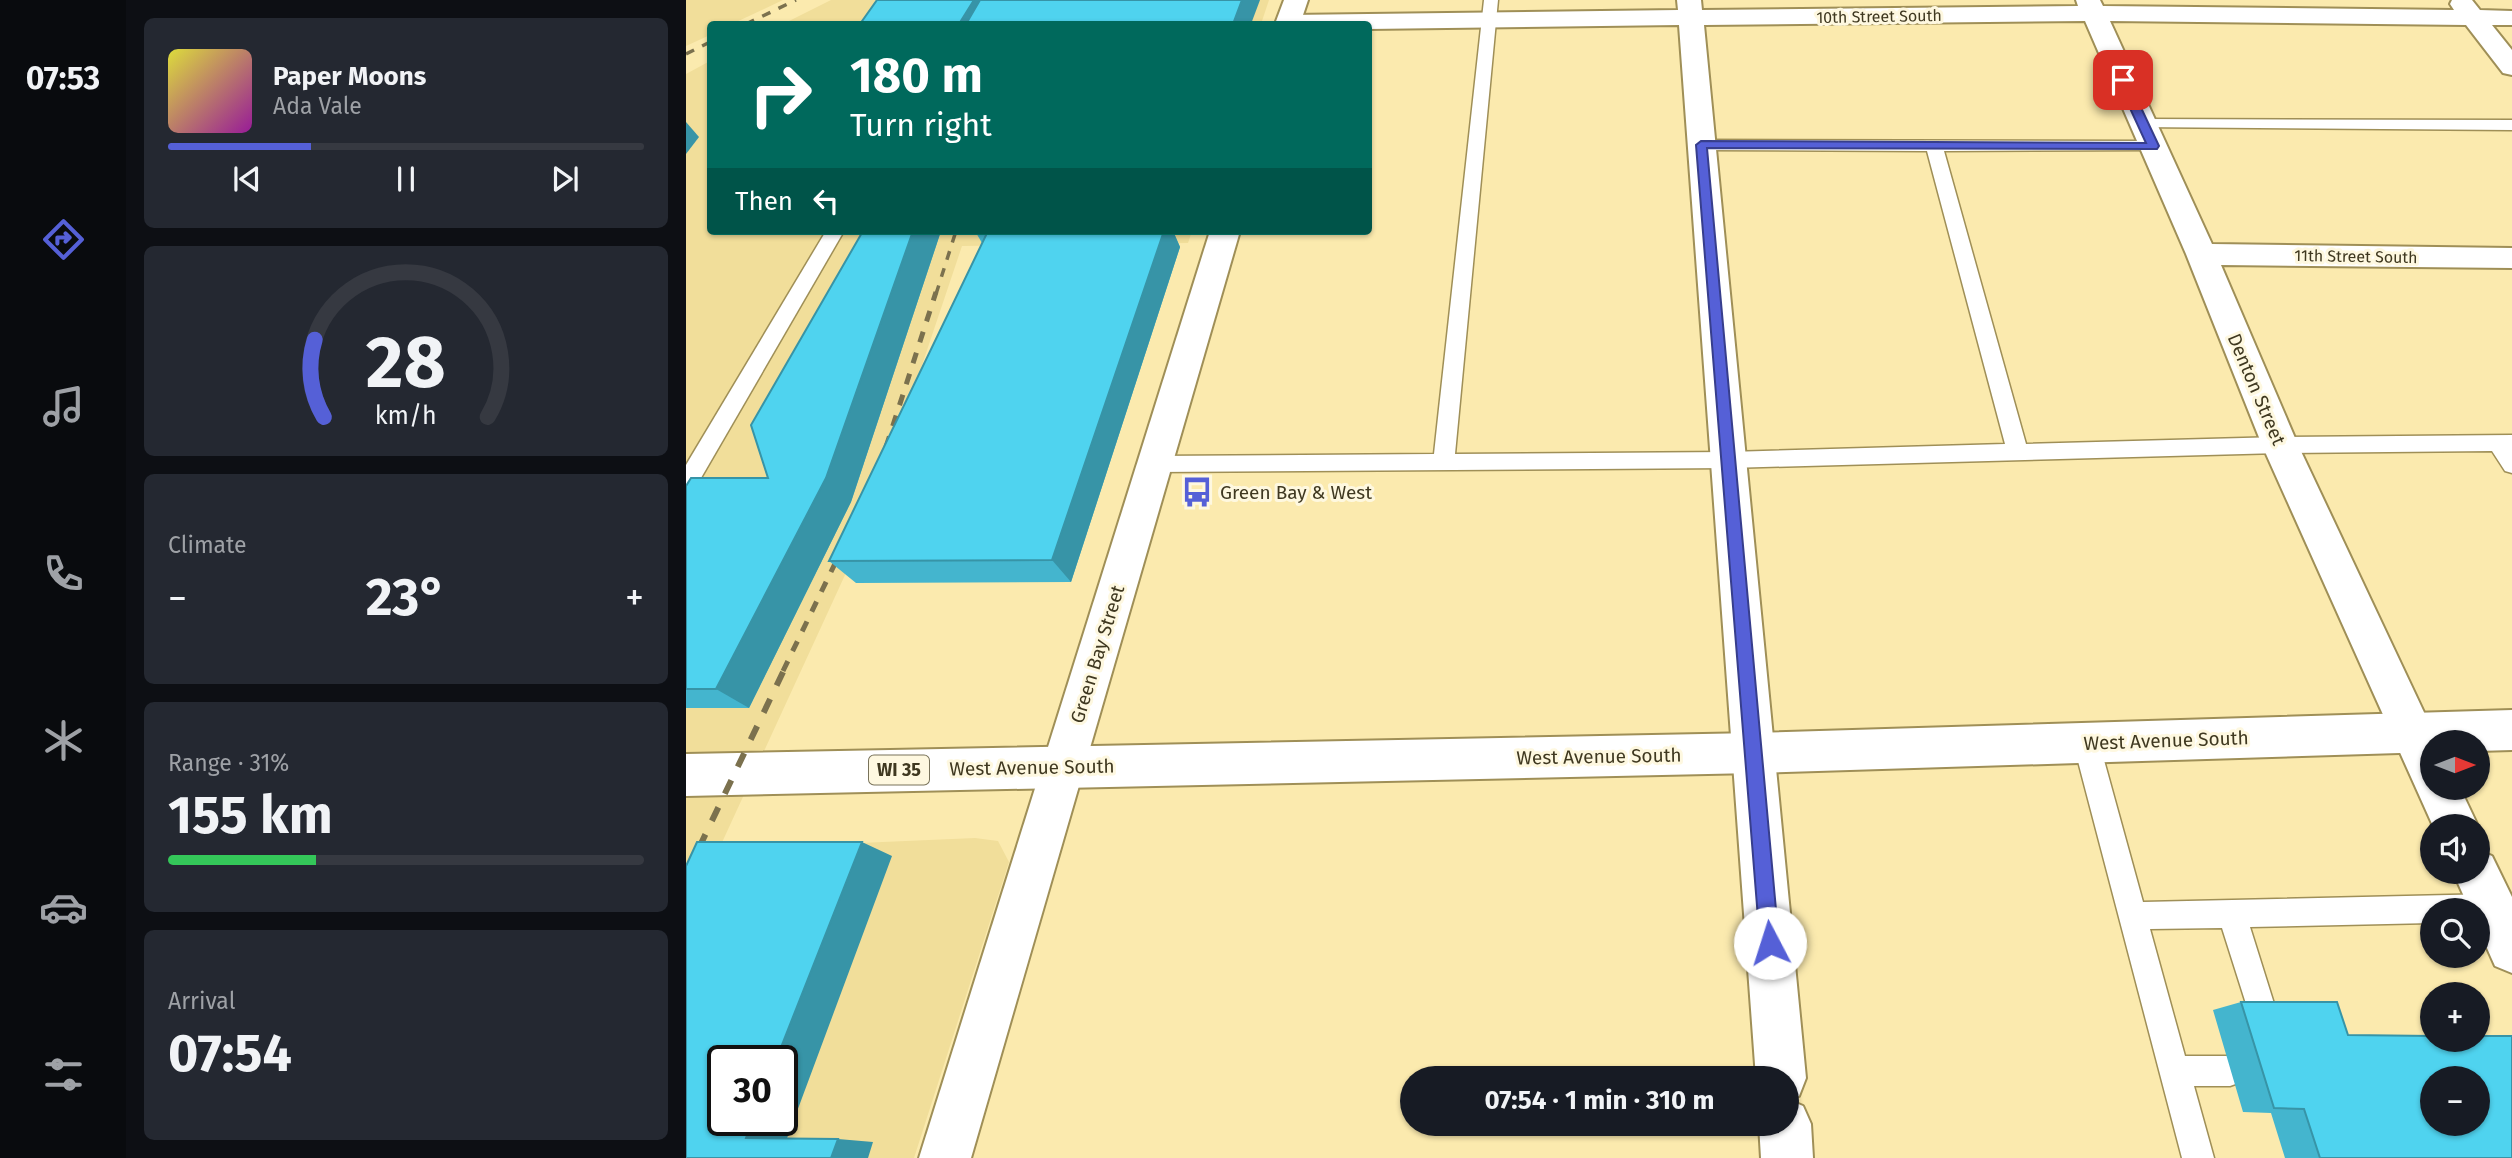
<!DOCTYPE html>
<meta charset="utf-8">
<style>
body{margin:0;font-family:"Fira Sans",sans-serif;background:#242831;color:#f1f3f6;height:100vh;display:flex;flex-direction:column;font-size:26px;white-space:nowrap}
*{box-sizing:border-box;margin:0}
p{font-size:23px;color:#9ea1a6}
.icon{flex:none;width:38px;height:38px;fill:none;stroke:currentColor;stroke-width:2;stroke-linecap:round;stroke-linejoin:round}
.map{position:relative;flex:1;overflow:hidden}
.sheet{display:flex;flex-direction:column;gap:18px;padding:18px;background:#0d0f14;width:560px}
.sheet>*{flex:none}
.banner{position:absolute;left:21px;top:21px;width:665px;height:214px;border-radius:7px;box-shadow:0 2px 5px #0004;background:#00695c;color:#fff;overflow:hidden}
.needle{width:46px;rotate:90deg}
.controls{position:absolute;left:1734px;top:730px;display:grid;gap:14px}
.controls a{display:grid;place-items:center;width:70px;height:70px;border-radius:50%;background:#171b24;box-shadow:0 2px 5px #0004;font-size:35px}
.speed{position:absolute;left:21px;top:1045px;display:flex;gap:14px;font-size:35px;font-weight:700;text-align:center}
.speed>*{display:grid;place-content:center;width:91px;height:91px;border-radius:50%;background:#171b24;box-shadow:0 2px 5px #0004;line-height:1}
.speed .limit{border:4px solid #111;border-radius:10px;background:#fff;color:#111}
.pin{position:absolute;display:grid;place-items:center;width:60px;height:60px;color:#fff;margin:-30px;border-radius:14px;box-shadow:0 4px 10px #0006}
.me{position:absolute;width:77px;margin:-38px;rotate:355deg;stroke-linejoin:round;filter:drop-shadow(0 0 5px #0008)}
.turn{display:flex;align-items:center;gap:24px;height:147px;padding:0 28px;font-size:32px}
.turn .icon{width:91px;height:91px;stroke-width:2.5}
.turn b{display:block;font-size:49px;line-height:60px}
.then{display:flex;align-items:center;height:66px;padding:0 28px;background:#0003;gap:14px;font-size:26px}
.big{font-size:52px;font-weight:700;line-height:1.1}
.sheet .card{flex:1;display:flex;flex-direction:column;justify-content:center;gap:10px;min-width:0;padding:0 24px;border-radius:10px;background:#242831}
.sheet .dial{align-items:center;gap:0}
.dial svg{height:182px;overflow:visible;fill:none;stroke:#363941;stroke-width:7;stroke-linecap:round;text-anchor:middle}
.dial text{fill:#f1f3f6;stroke:none}
.song{display:flex;align-items:center;gap:21px}
.cover{width:84px;height:84px;border-radius:10px;background:linear-gradient(135deg,hsl(60 70% 55%),hsl(300 70% 35%))}
.played{height:7px;border-radius:4px;background:linear-gradient(90deg,#5560d7 30%,#363941 30%)}
.keys{display:flex;justify-content:space-around;direction:ltr}
.heat{display:flex;justify-content:space-between;align-items:center;font-size:38px;direction:ltr}
.charge{height:10px;border-radius:5px;background:linear-gradient(90deg,#34c759 31%,#363941 0)}
.trip{position:absolute;left:714px;top:1066px;width:399px;height:70px;border-radius:35px;background:#171b24;box-shadow:0 2px 5px #0004;font-weight:700;line-height:70px;text-align:center}
main{display:flex;flex:1;min-height:0}
.dock{display:flex;flex-direction:column;width:126px;justify-content:space-around;align-items:center;background:#090b0e;color:#9ea1a6}
.dock .icon{width:49px;height:49px}
.dock .selected{color:#5560d7}
.dock b{font-size:32px;color:#f1f3f6}
.map>svg:first-child{display:block}
</style>
<main>
<nav class="dock">
<b>07:53</b>
<svg class="icon selected" aria-label="directions" viewBox="0 0 24 24"><path d="M12 3l9 9-9 9-9-9zM9 14v-3h6M13 9l2 2-2 2"/></svg>
<svg class="icon" aria-label="music" viewBox="0 0 24 24"><path d="M9 18V5l10-2v13"/><circle cx="6" cy="18" r="3"/><circle cx="16" cy="16" r="3"/></svg>
<svg class="icon" aria-label="phone" viewBox="0 0 24 24"><path d="M5 4h4l2 5-3 2q2 4 5 5l2-3 5 2v4C11 20 4 13 5 4z"/></svg>
<svg class="icon" aria-label="climate" viewBox="0 0 24 24"><path d="M12 3v18M4 7l16 10M4 17L20 7"/></svg>
<svg class="icon" aria-label="car" viewBox="0 0 24 24"><path d="M5 17H2v-5l4-1 3-4h7l3 4 3 1v5h-3M9 17h6M6 11h13"/><circle cx="7" cy="17" r="2"/><circle cx="17" cy="17" r="2"/></svg>
<svg class="icon" aria-label="filters" viewBox="0 0 24 24"><path d="M4 7h16M4 17h16"/><circle cx="9" cy="7" r="2"/><circle cx="15" cy="17" r="2"/></svg>
</nav>
<section class="sheet">
<div class="card">
<div class="song"><i class="cover"></i><div><b>Paper Moons</b><p>Ada Vale</p></div></div>
<div class="played"></div>
<div class="keys"><svg class="icon" aria-label="previous" viewBox="0 0 24 24"><path d="M18 5L8 12l10 7zM5 5v14"/></svg><svg class="icon" aria-label="pause" viewBox="0 0 24 24"><path d="M8 5v14M16 5v14"/></svg><svg class="icon" aria-label="next" viewBox="0 0 24 24"><path d="M6 5l10 7-10 7zM19 5v14"/></svg></div>
</div>
<div class="card dial"><svg viewBox="0 0 100 80">
<path d="M14 69A42 42 0 1 1 86 69"/>
<path d="M14 69A42 42 0 0 1 10 35" stroke="#5560d7"/>
<text x="50" y="56" font-size="32" font-weight="700">28</text>
<text x="50" y="72" font-size="11">km/h</text>
</svg></div>
<div class="card"><p>Climate</p>
<div class="heat"><a>−</a><b class="big">23°</b><a>+</a></div>
</div>
<div class="card"><p>Range · 31%</p><b class="big">155 km</b><div class="charge"></div></div>
<div class="card"><p>Arrival</p><b class="big">07:54</b></div>
</section>
<div class="map">
<svg width="1826" height="1158" viewBox="0 0 1826 1158">
<rect width="100%" height="100%" fill="#fbeaae"/>
<g fill="#f1de9a" fill-rule="evenodd">
<polygon points="0,0 97,0 46,24 24,24 24,35 0,46"/>
<polygon points="145,0 583,0 575,24 97,24"/>
<path d="M24,61V231H506L502,243L276,246L193,493L159,575L33,849L289,838L312,841L323,862L228,1158H0V74ZM37,1060H96V1120H37Z"/>
</g>
<g fill="none" stroke-linecap="round" stroke-linejoin="round">
<g stroke="#9f8f57" stroke-width="3">
<g id="lane">
<polygon points="798,0 812,0 769,454 1043,452 1319,444 1241,151 1015,150 1007,145 1015,140 1467,141 1473,142 1475,146 1473,150 1258,151 1340,444 1594,437 1826,435 1826,473 1819,471 1806,451 1594,453 1043,468 469,472 462,470 458,464 462,458 469,456 748,454"/>
<polygon points="1456,119 1826,120 1826,130 1450,127 1448,124 1450,121"/>
<polygon points="140,231 158,231 8,490 0,493 0,465"/>
<polygon points="1400,730 1409,734 1413,742 1457,902 1807,894 1817,898 1821,908 1817,918 1807,922 1792,922 1792,910 1746,910 1746,923 1564,927 1590,1010 1586,1020 1576,1024 1566,1020 1562,1010 1536,928 1464,929 1499,1056 1544,1056 1555,1060 1559,1071 1555,1082 1544,1086 1508,1086 1528,1158 1496,1158 1387,742 1391,734"/>
</g>
</g>
<g stroke="#9f8f57" stroke-width="4">
<g id="street">
<polygon points="991,0 1015,0 1016,10 1392,6 1390,0 1414,0 1417,6 1768,10 1764,4 1766,0 1786,0 1794,10 1826,11 1826,25 1806,25 1826,50 1826,75 1817,73 1780,25 1424,21 1526,244 1826,248 1826,268 1535,265 1612,445 1752,742 1746,742 1746,788 1774,788 1792,826 1792,827 1747,826 1576,445 1500,254 1399,21 1018,25 1120,1078 1113,1096 1103,1100 1117,1106 1125,1124 1127,1158 1075,1158 1073,1124 1101,1124 1101,1078 1070,1078 993,25 682,29 682,24 592,24 591,22 594,17 603,15 992,10"/>
<polygon points="1792,850 1806,856 1826,897 1826,973 1809,966 1792,928 1792,910 1784,910 1767,872 1792,872"/>
</g>
</g>
<g stroke="#9f8f57" stroke-width="4">
<g id="secondary">
<polygon points="598,0 622,0 614,24 589,24"/>
<polygon points="524,231 554,231 285,1158 233,1158"/>
</g>
</g>
<g stroke="#9f8f57" stroke-width="4">
<polygon id="primary" points="1826,710 1826,750 1792,751 1792,742 1746,742 1746,752 1068,773 0,796 0,754 1068,733"/>
</g>
<use href="#lane" fill="#fff" fill-rule="evenodd"/>
<use href="#street" fill="#fff" fill-rule="evenodd"/>
<use href="#secondary" fill="#fff" fill-rule="evenodd"/>
<use href="#primary" fill="#fff" fill-rule="evenodd"/>
<g stroke="#7b714e" stroke-width="3.5" stroke-dasharray="9 9" stroke-linecap="butt">
<polyline points="60,24 110,0"/>
<polyline points="0,54 24,42"/>
<polyline points="250,294 270,231"/>
</g>
<g stroke="#7b714e" stroke-width="5" stroke-dasharray="11 11" stroke-linecap="butt">
<polyline points="200,447 250,292"/>
<polyline points="97,671 157,547"/>
</g>
<polyline stroke="#7b714e" stroke-width="6" stroke-dasharray="15 15" stroke-linecap="butt" points="0,875 98,670"/>
</g>
<g fill="#44b5ce">
<polygon points="177,231 253,231 254,234 165,502 63,708 0,708 0,486 82,478"/>
<polygon points="289,231 487,231 494,247 385,582 170,583 143,561 296,243"/>
<polygon points="1555,1002 1662,1035 1826,1158 1599,1158 1585,1113 1557,1112 1527,1010"/>
</g>
<g fill="#3794a7">
<polygon points="288,0 311,0 297,24 273,24"/>
<polygon points="556,0 574,0 565,24 547,24"/>
<polygon points="0,122 13,137 0,154"/>
<polygon points="227,231 253,231 254,234 165,502 63,708 30,689"/>
<polygon points="478,231 487,231 494,247 385,582 366,560"/>
<polygon points="176,842 206,856 100,1141 60,1138 67,1120 96,1120 96,1060 90,1060"/>
<polygon points="152,1139 187,1142 182,1158 145,1158"/>
</g>
<g fill="#4fd3ef" stroke="#3794a7" stroke-width="2" fill-rule="evenodd">
<polygon points="191,0 288,0 273,24 174,24"/>
<polygon points="294,0 556,0 547,24 280,24"/>
<polygon points="177,231 227,231 140,478 30,689 0,689 0,486 5,478 82,478 65,425"/>
<polygon points="302,231 478,231 366,560 143,561"/>
<polygon points="11,842 176,842 90,1060 37,1060 37,1120 67,1120 60,1138 152,1139 145,1158 0,1158 0,866"/>
<path d="M1555,1002H1651L1662,1035L1746,1036V1040H1792V1036H1826V1158H1634L1618,1109L1588,1108ZM1746,1078H1792V1124H1746Z"/>
</g>
<polygon fill="#5560d7" stroke="#373e8c" stroke-width="2" points="1437,77 1442,80 1473,146 1471,149 1021,148 1093,943 1091,950 1084,953 1077,950 1074,943 1010,145 1015,141 1460,143 1431,80"/>
<defs>
<g id="bus-bare" transform="scale(2.415)"><path d="M-5-6H5V4H4V6H2V4H-2V6H-4V4H-5ZM-3.5-4V0h7V-4ZM-3.5 1.2v1.5H-2V1.2ZM2 1.2v1.5H3.5V1.2Z" fill="#5560d7" stroke="#fef8e0" stroke-width="2.5" paint-order="stroke"/></g>
</defs>
<g fill-rule="evenodd">
<use href="#bus-bare" x="511" y="492"/>
</g>
<g text-anchor="middle" stroke-width="6" stroke-linejoin="round" paint-order="stroke">
<g font-size="16" fill="#3f3820" stroke="#fef8e0">
<text transform="translate(1193 16) rotate(-1)" y="6">10th Street South</text>
<text transform="translate(1670 256) rotate(1)" y="6">11th Street South</text>
</g>
<rect fill="#fef8e0" stroke="#78725a" stroke-width="2" x="183" y="755.5" width="60" height="29" rx="5"/>
<g font-size="18" font-weight="bold" fill="#3f3820">
<text x="213" y="776">WI 35</text>
</g>
<g font-size="19" fill="#3f3820" stroke="#fef8e0">
<text transform="translate(1571 389) rotate(67)" y="7">Denton Street</text>
<text transform="translate(411 654) rotate(-73)" y="7">Green Bay Street</text>
<text transform="translate(1480 740) rotate(-2)" y="7">West Avenue South</text>
<text transform="translate(913 756) rotate(-1)" y="7">West Avenue South</text>
<text transform="translate(346 767) rotate(-1)" y="7">West Avenue South</text>
</g>
<g font-size="19" fill="#3f3820" stroke="#fef8e0" text-anchor="start">
<text x="534" y="499">Green Bay &amp; West</text>
</g>
</g>
</svg>
<div class="controls">
<a><svg class="needle" viewBox="-14 -14 28 28"><path d="M0-13l5 13h-10z" fill="#e53935"/><path d="M0 13l5-13h-10z" fill="#9ea1a6"/></svg></a>
<a><svg class="icon" aria-label="sound" viewBox="0 0 24 24"><path d="M4 9h4l5-4v14l-5-4H4zM17 9q2 3 0 6"/></svg></a>
<a><svg class="icon" aria-label="search" viewBox="0 0 24 24"><circle cx="10" cy="10" r="6"/><path d="M15 15l6 6"/></svg></a>
<a>+</a>
<a>−</a>
</div>
<div class="speed"><div class="limit">30</div></div>
<div class="pin" style="left:1437px;top:80px;background:#d93025"><svg class="icon" aria-label="arrive" viewBox="0 0 24 24"><path d="M6 21V4h12l-3 4 3 4H6"/></svg></div>
<svg class="me" style="left:1084px;top:943px" viewBox="-20 -20 40 40"><circle r="19" fill="#fff"/><path d="M0-13L10 11 0 6-10 11z" fill="#5560d7"/></svg>
<div class="trip">07:54 · 1 min · 310 m</div>
<div class="banner">
<div class="turn"><svg class="icon" aria-label="right" viewBox="0 0 24 24"><path d="M7 20v-9h11M14 6l5 5-5 5"/></svg><div><b>180 m</b>Turn right</div></div>
<div class="then">Then<svg class="icon" aria-label="left" viewBox="0 0 24 24"><path d="M17 20v-9H6M10 6l-5 5 5 5"/></svg></div>
</div>
</div>
</main>
